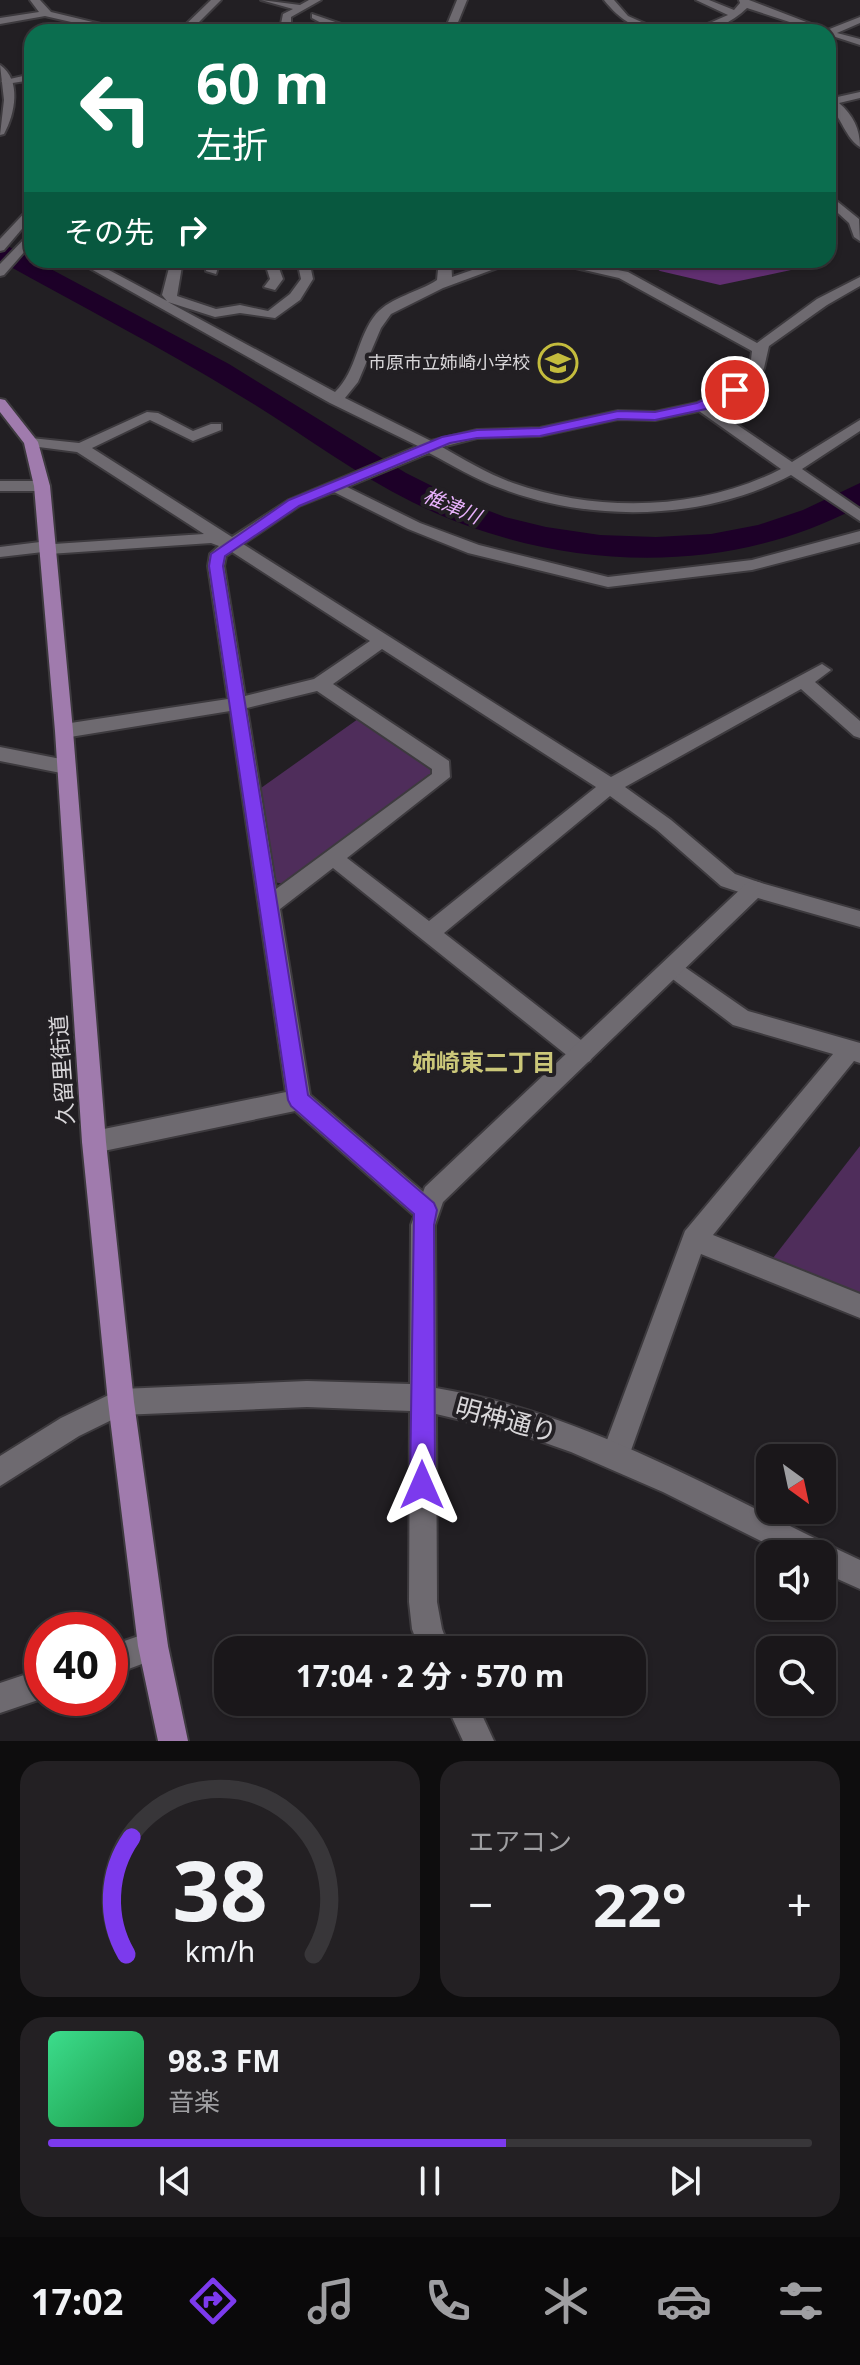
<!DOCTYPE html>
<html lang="ja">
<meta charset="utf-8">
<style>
body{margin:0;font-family:"Noto Sans","Noto Sans JP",sans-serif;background:#232023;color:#f1f3f6;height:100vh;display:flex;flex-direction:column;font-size:30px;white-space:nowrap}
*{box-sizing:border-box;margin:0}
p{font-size:26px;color:#9f9fa2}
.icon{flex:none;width:44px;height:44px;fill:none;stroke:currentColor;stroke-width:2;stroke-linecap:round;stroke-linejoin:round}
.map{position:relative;height:1741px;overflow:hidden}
.sheet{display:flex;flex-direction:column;gap:20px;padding:20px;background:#0e0d0e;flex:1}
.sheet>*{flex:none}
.banner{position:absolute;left:24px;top:24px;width:812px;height:244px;border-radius:24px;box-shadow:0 2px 6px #0004,0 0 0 2px #383639;background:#0b6e4f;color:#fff;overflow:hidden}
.needle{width:52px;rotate:147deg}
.buttons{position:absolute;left:756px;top:1444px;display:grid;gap:16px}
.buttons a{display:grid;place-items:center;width:80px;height:80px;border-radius:16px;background:#1a171a;box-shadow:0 2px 6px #0004,0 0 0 2px #383639;font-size:40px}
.speed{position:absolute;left:24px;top:1612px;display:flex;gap:16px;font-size:40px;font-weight:700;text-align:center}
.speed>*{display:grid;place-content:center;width:104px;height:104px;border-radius:50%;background:#1a171a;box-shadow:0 2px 6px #0004,0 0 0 2px #383639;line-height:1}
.speed .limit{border:12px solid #d22;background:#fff;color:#111}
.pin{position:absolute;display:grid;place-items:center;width:68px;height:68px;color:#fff;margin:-34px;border:4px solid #fff;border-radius:50%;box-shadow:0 2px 8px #0007}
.me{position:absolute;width:88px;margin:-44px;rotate:0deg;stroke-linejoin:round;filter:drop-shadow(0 0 6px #0008)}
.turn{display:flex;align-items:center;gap:28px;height:168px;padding:0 40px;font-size:36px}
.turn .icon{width:104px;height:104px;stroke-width:2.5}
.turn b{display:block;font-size:56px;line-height:68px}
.then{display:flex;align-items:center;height:76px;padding:0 40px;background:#0003;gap:16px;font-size:30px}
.big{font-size:60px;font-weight:700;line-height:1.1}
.sheet .widget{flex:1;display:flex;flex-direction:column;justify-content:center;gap:12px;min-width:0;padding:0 28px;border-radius:24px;background:#232023}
.sheet .dial{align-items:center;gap:0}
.dial svg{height:208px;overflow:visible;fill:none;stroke:#383639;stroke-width:7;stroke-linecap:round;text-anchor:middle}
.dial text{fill:#f1f3f6;stroke:none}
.song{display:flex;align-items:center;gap:24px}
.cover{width:96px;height:96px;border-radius:12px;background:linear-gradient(135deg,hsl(150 70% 55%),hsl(140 70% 35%))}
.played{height:8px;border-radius:4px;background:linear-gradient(90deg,#7c3aed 60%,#383639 60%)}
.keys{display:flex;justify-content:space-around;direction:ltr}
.heat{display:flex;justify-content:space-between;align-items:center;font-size:44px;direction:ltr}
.sheet .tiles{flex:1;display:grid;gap:20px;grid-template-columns:1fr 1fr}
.widget:last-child{grid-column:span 2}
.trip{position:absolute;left:214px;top:1636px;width:432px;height:80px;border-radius:24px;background:#1a171a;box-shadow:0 2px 6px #0004,0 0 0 2px #383639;font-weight:700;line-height:80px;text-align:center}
.menu{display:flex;height:128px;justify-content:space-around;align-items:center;background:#0a090a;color:#9f9fa2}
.menu .icon{width:56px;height:56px}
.menu .on{color:#7c3aed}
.menu b{font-size:36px;color:#f1f3f6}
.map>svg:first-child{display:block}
</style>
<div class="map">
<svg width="860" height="1741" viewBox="0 0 860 1741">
<rect width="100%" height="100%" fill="#221f23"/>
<g fill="#4f2d5b">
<polygon points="358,719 430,768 431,775 284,884 274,882 261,788"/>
<polygon points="860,1146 860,1293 773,1258"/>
</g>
<polygon fill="#612f71" points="643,260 801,260 791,270 720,285 660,271"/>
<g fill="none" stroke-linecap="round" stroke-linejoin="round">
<path fill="#1d0028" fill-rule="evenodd" d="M0,242L229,364L406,473L458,499L505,517L546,527L600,535L656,537L711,534L758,525L803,510L860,483V506C722,580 551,571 412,502C351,472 296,429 237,394C160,347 79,305 0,261Z"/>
<g stroke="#3d3a3e" stroke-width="4">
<g id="minor">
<polygon points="30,0 40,0 51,12 134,32 115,32 45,16 0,24 0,18 39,12"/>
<polygon points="261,0 300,5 309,0 321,0 291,17 291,23 301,32 290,32 281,24 283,14 293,9"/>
<polygon points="457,0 467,0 454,32 444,32"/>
<path d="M604,0H614L628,16L664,32C638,32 620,20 604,0Z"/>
<path d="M696,0H709L734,10L740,3L739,0H749L827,30L860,17V23L837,33L860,39V45L747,8C732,23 710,32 689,32L728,15Z"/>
<polygon points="312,14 341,24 349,32 338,32 312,18"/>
<path d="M0,65C22,80 15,114 4,134L0,135L4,100Z"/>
<path d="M860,92V98L839,103C853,115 860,129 860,147C846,139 841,116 828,105V96L833,98Z"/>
<polygon points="828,194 859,219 860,241 854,237 849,223 828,204"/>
<path d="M75,260H90L167,301L162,295L171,260H183L177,296L216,309L240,305L268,311L290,294L301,279L297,260H309L313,279L300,300L275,318L240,313L215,317L168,302L335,392C357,371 357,337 376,314C391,297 419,292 437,280L439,260H451L452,277L501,260H519L443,288L391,314L381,328L358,382L345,398L431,441L477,430L540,428L618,411L655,412L697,403L744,380L750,368L752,351L619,278L541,260H566L628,272L757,343L817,299L860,277V286L827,305L769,346L764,368L755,386L711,407L792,462L860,420V431L802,469L860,509V521L791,475C704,521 592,523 500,488C475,479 452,465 429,453L347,487L420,523L479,545L608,577L752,560L860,531V542L752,570L608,587L468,553L408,529L334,492L299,506L243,544L611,777L822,664L831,670L815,682L860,721V738L854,736L801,689L625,787L671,820L735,874L761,883L764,889L761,895L754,897L721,886L657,830L610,796L444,933L590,1047L593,1054L590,1061L582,1064L574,1061L333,868L280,909L310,1095L435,1202L438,1210L435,1218L426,1221L417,1218L295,1111L94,1153L86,1149L82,1142L86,1135L94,1131L286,1092L230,711L64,738L55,731L64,724L228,699L208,566L210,554L219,546L211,543L49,554L43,552L0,557V547L48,541L54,544L204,534L77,452L31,446L24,442L31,438L79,443L147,412L158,413L193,431L211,424H221V430L193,441L150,420L92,448L232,537L289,500L418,446L330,403ZM699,411L781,469C700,511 599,513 513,483C488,474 465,460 442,447L477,438L540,436L618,419L655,420ZM232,552L370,641L314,679L245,696L224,566L226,556ZM382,649L596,787L429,921L347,858L450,777L449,761L333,684ZM317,691L432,769V774L276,889L247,708Z"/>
<polygon points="208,260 220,260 216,274 206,271"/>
<polygon points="264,260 276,260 283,279 275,290 264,287 270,279"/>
<polygon points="0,481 42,481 50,486 42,491 0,491"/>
<polygon points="0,747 66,760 75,767 66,774 0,761"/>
<polygon points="673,959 748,1011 860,1043 860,1063 854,1061 713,1235 860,1294 860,1318 701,1254 629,1456 625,1466 615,1470 605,1466 601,1456 685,1231 833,1054 733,1025 666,974 662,968 666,962"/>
<polygon points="121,1389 130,1393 134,1402 130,1411 79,1436 0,1486 0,1456 61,1418"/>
<polygon points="153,1631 163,1636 168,1646 163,1656 110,1676 110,1646"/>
<polygon points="42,1669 44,1698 0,1713 0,1683"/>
</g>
</g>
<g stroke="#3d3a3e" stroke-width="4">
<g id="tertiary">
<polygon points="211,0 221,0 189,32 178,32"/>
<polygon points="32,74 32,80 6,84 1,81"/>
<polygon points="32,205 32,217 4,250 0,251 0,239"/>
<polygon points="32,231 32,243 4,275 0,276 0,264"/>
<path d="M754,881L860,911V927L758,898L443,1202L435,1225L436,1388C588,1413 723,1496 860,1560V1589L822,1572V1554H787L663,1492L571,1452L520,1434L436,1414L437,1602L442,1629L450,1650H420L412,1629L409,1602L410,1411L307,1407L121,1415L112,1411L108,1402L112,1393L121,1389L307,1381L410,1384L411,1225L425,1187L747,883Z"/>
<polygon points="445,1702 476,1702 494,1741 463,1741"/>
</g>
</g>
<g stroke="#3d3a3e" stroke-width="4">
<polygon id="primary" points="0,399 5,400 38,442 50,486 73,731 106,1142 134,1402 168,1646 188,1741 158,1741 138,1646 108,1402 82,1142 55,731 34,486 24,443 0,412"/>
</g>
<use href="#minor" fill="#6e6a70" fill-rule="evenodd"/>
<use href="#tertiary" fill="#6e6a70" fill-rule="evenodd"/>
<use href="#primary" fill="#a07bad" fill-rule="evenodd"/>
</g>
<polygon fill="#7c3aed" stroke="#51269a" stroke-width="2" points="730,387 741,390 706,409 655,420 618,419 540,436 477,438 450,443 299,506 225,556 223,566 308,1095 434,1203 437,1210 434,1225 435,1485 431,1494 422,1498 414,1494 410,1485 414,1214 291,1106 288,1100 209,566 211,554 289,500 442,437 477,430 540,428 618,411 655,412 697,403"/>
<defs>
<g id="school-ring" transform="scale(2)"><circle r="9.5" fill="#221f23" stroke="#c4bc3d" stroke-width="1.5"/><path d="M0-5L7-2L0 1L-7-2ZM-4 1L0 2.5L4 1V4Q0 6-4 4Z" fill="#c4bc3d"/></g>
</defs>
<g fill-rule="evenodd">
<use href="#school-ring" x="558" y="363"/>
</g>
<g text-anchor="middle" stroke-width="8" stroke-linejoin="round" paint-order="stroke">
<g font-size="18" fill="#d8d6d9" stroke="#221f23" text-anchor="end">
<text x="530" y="369">市原市立姉崎小学校</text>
</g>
<g font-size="20" font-style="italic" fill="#e8b1fc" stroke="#221f23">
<text transform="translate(452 506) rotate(23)" y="7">椎津川</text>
</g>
<g font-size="22" fill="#d8d6d9" stroke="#221f23">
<text transform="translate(62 1070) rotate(-94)" y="8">久留里街道</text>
</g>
<g font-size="24" font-weight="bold" fill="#cbc779" stroke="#221f23">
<text x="484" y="1071">姉崎東二丁目</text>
</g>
<g font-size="26" fill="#d8d6d9" stroke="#221f23">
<text transform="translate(506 1420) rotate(15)" y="9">明神通り</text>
</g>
</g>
</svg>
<div class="buttons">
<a><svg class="needle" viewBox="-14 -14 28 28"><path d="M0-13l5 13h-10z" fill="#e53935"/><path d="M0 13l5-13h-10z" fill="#9f9fa2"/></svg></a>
<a><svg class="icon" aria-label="sound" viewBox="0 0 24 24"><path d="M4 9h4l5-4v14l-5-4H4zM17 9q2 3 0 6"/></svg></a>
<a><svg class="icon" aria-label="search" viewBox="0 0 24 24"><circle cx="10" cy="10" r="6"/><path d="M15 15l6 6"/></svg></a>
</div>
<div class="speed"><div class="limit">40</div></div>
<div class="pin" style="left:735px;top:390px;background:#d93025"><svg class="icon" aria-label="arrive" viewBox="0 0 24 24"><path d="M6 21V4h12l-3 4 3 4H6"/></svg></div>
<svg class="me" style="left:422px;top:1485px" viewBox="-20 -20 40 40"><path d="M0-17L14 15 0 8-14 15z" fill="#7c3aed" stroke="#fff" stroke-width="4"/></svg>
<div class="trip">17:04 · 2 分 · 570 m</div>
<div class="banner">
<div class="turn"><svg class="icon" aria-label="left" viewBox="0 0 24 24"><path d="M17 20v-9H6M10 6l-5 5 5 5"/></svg><div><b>60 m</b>左折</div></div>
<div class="then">その先<svg class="icon" aria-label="right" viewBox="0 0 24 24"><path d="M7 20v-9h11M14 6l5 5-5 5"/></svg></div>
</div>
</div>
<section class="sheet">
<div class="tiles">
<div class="widget dial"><svg viewBox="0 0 100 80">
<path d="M14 69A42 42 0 1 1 86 69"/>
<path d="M14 69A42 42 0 0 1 16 24" stroke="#7c3aed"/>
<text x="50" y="56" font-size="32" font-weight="700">38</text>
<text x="50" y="72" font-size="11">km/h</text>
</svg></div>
<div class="widget"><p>エアコン</p>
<div class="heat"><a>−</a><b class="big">22°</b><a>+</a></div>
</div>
<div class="widget">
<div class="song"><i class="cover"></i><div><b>98.3 FM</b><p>音楽</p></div></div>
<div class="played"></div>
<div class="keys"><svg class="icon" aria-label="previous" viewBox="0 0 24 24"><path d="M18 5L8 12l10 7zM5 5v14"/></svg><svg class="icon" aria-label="pause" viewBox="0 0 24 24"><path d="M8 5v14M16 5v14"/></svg><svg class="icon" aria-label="next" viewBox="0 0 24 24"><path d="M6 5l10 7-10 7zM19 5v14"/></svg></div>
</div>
</div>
</section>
<nav class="menu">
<b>17:02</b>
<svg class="icon on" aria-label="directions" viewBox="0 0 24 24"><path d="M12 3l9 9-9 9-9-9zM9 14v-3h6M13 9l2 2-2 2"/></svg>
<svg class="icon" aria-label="music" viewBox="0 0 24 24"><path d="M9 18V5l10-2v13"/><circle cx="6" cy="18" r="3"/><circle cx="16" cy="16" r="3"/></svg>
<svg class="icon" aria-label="phone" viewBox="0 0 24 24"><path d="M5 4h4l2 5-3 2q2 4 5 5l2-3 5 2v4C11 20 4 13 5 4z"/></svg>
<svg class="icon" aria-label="climate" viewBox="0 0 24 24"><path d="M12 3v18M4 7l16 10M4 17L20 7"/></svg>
<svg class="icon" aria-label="car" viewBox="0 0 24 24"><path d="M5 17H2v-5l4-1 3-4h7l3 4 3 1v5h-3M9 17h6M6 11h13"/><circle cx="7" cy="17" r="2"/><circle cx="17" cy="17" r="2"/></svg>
<svg class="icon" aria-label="filters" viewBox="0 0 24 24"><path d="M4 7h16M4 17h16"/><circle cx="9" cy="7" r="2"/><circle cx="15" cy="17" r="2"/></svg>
</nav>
